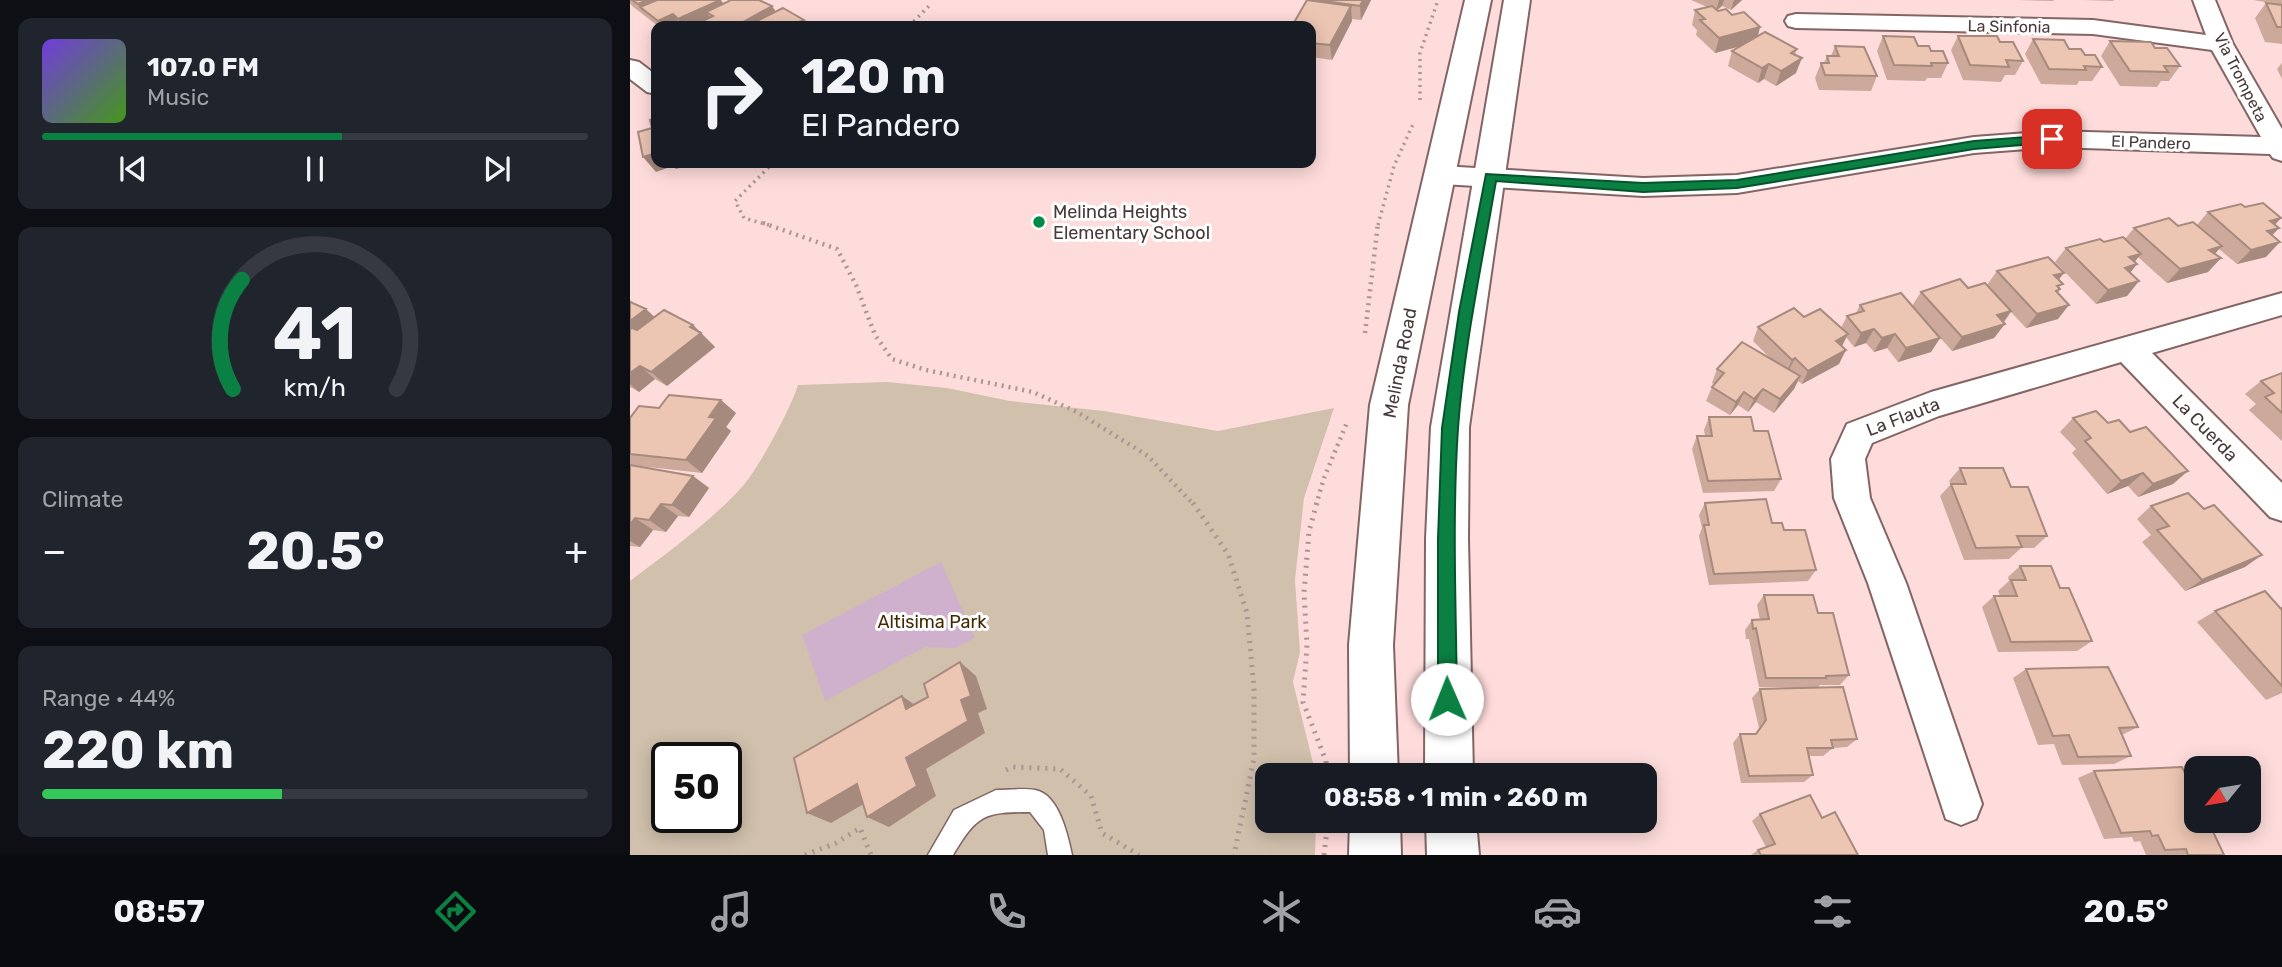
<!DOCTYPE html>
<meta charset="utf-8">
<style>
body{margin:0;font-family:Rubik,sans-serif;background:#20242c;color:#f1f3f6;height:100vh;display:flex;flex-direction:column;font-size:26px;white-space:nowrap}
*{box-sizing:border-box;margin:0}
p{font-size:23px;color:#9ea1a6}
.icon{flex:none;width:38px;height:38px;fill:none;stroke:currentColor;stroke-width:2;stroke-linecap:round;stroke-linejoin:round}
.map{position:relative;flex:1;overflow:hidden}
.panel{display:flex;flex-direction:column;gap:18px;padding:18px;background:#0d0f14;width:630px}
.panel>*{flex:none}
.guide{position:absolute;left:21px;top:21px;width:665px;height:147px;border-radius:14px;box-shadow:0 4px 18px #0003;background:#171b24;color:#f1f3f6;overflow:hidden}
.needle{width:46px;rotate:240deg}
.tools{position:absolute;left:1554px;top:756px;display:grid;gap:14px}
.tools a{display:grid;place-items:center;width:77px;height:77px;border-radius:14px;background:#171b24;box-shadow:0 4px 18px #0003;font-size:35px}
.speed{position:absolute;left:21px;top:742px;display:flex;gap:14px;font-size:35px;font-weight:700;text-align:center}
.speed>*{display:grid;place-content:center;width:91px;height:91px;border-radius:50%;background:#171b24;box-shadow:0 4px 18px #0003;line-height:1}
.speed .limit{border:4px solid #111;border-radius:10px;background:#fff;color:#111}
.pin{position:absolute;display:grid;place-items:center;width:60px;height:60px;color:#fff;margin:-30px;border-radius:14px;box-shadow:0 4px 10px #0006}
.me{position:absolute;width:77px;margin:-38px;rotate:359deg;stroke-linejoin:round;filter:drop-shadow(0 0 5px #0008)}
.turn{display:flex;align-items:center;gap:24px;height:147px;padding:0 35px;font-size:32px}
.turn .icon{width:91px;height:91px;stroke-width:2.5}
.turn b{display:block;font-size:49px;line-height:60px}
.big{font-size:52px;font-weight:700;line-height:1.1}
.panel .tile{flex:1;display:flex;flex-direction:column;justify-content:center;gap:10px;min-width:0;padding:0 24px;border-radius:14px;background:#20242c}
.panel .dial{align-items:center;gap:0}
.dial svg{height:182px;overflow:visible;fill:none;stroke:#363941;stroke-width:7;stroke-linecap:round;text-anchor:middle}
.dial text{fill:#f1f3f6;stroke:none}
.song{display:flex;align-items:center;gap:21px}
.cover{width:84px;height:84px;border-radius:10px;background:linear-gradient(135deg,hsl(260 70% 55%),hsl(100 70% 35%))}
.played{height:7px;border-radius:4px;background:linear-gradient(90deg,#0b8043 55%,#363941 55%)}
.keys{display:flex;justify-content:space-around;direction:ltr}
.heat{display:flex;justify-content:space-between;align-items:center;font-size:38px;direction:ltr}
.charge{height:10px;border-radius:5px;background:linear-gradient(90deg,#34c759 44%,#363941 0)}
.trip{position:absolute;left:625px;top:763px;width:402px;height:70px;border-radius:14px;background:#171b24;box-shadow:0 4px 18px #0003;font-weight:700;line-height:70px;text-align:center}
.tabs{display:flex;height:112px;justify-content:space-around;align-items:center;background:#090b0e;color:#9ea1a6}
.tabs .icon{width:49px;height:49px}
.tabs .selected{color:#0b8043}
.tabs b{font-size:32px;color:#f1f3f6}
main{display:flex;flex:1;min-height:0}
.map>svg:first-child{display:block}
</style>
<main>
<section class="panel">
<div class="tile">
<div class="song"><i class="cover"></i><div><b>107.0 FM</b><p>Music</p></div></div>
<div class="played"></div>
<div class="keys"><svg class="icon" aria-label="previous" viewBox="0 0 24 24"><path d="M18 5L8 12l10 7zM5 5v14"/></svg><svg class="icon" aria-label="pause" viewBox="0 0 24 24"><path d="M8 5v14M16 5v14"/></svg><svg class="icon" aria-label="next" viewBox="0 0 24 24"><path d="M6 5l10 7-10 7zM19 5v14"/></svg></div>
</div>
<div class="tile dial"><svg viewBox="0 0 100 80">
<path d="M14 69A42 42 0 1 1 86 69"/>
<path d="M14 69A42 42 0 0 1 18 21" stroke="#0b8043"/>
<text x="50" y="56" font-size="32" font-weight="700">41</text>
<text x="50" y="72" font-size="11">km/h</text>
</svg></div>
<div class="tile"><p>Climate</p>
<div class="heat"><a>−</a><b class="big">20.5°</b><a>+</a></div>
</div>
<div class="tile"><p>Range · 44%</p><b class="big">220 km</b><div class="charge"></div></div>
</section>
<div class="map">
<svg width="1652" height="855" viewBox="0 0 1652 855">
<rect width="100%" height="100%" fill="#fedcdb"/>
<path fill="#d0c0ac" fill-rule="evenodd" d="M257,382L317,388L380,401L474,411L588,431L704,408L674,498L665,580L670,652L663,682L686,775H637V821H686L685,855H0V581C38,552 79,523 111,488C129,468 160,410 168,385ZM37,758H96V817H37Z"/>
<polygon fill="#cfb1ce" points="311,562 345,638 325,648 295,647 195,701 172,635"/>
<g fill="none" stroke-linecap="round" stroke-linejoin="round">
<g stroke="#826564" stroke-width="3">
<path id="service" d="M366,790C378,790 393,788 405,790C429,794 438,836 442,855H418L414,830L400,812C354,812 347,815 323,855H298L324,810Z"/>
</g>
<g stroke="#826564" stroke-width="4">
<g id="minor">
<polygon points="1563,0 1585,0 1603,44 1652,129 1652,161 1643,158 1640,154 1422,147 1344,153 1107,193 1013,196 812,184 803,181 799,175 803,169 812,166 1013,178 1107,175 1344,137 1422,131 1631,137 1582,50 1463,34 1166,28 1158,26 1155,21 1158,16 1166,14 1463,20 1576,35"/>
<polygon points="0,60 9,62 26,75 26,94 17,92 0,79"/>
<polygon points="1652,293 1652,315 1522,353 1652,483 1652,521 1640,517 1491,362 1309,416 1242,443 1235,459 1240,498 1276,583 1352,804 1346,819 1331,825 1316,819 1238,583 1204,498 1201,459 1217,424 1301,392"/>
</g>
</g>
<g stroke="#826564" stroke-width="4">
<g id="secondary">
<polygon points="835,0 861,0 778,405 763,645 768,775 720,775 719,645 740,405"/>
<polygon points="874,0 900,0 839,427 838,539 843,775 795,775 796,539 801,427"/>
<polygon points="720,821 770,821 771,855 719,855"/>
<polygon points="796,821 846,821 849,855 797,855"/>
</g>
</g>
<g stroke="#ac9493" stroke-width="3.5" stroke-dasharray="2 4.5" stroke-linecap="butt">
<polyline points="279,26 302,3"/>
<polyline points="790,100 790,53 808,0"/>
<polyline points="139,225 114,218 105,201 143,163"/>
<polyline points="748,225 764,166 784,122"/>
</g>
<g stroke="#ac9493" stroke-width="4.5" stroke-dasharray="2 5" stroke-linecap="butt">
<polyline points="133,223 207,249 226,285 245,335 262,359 296,370 403,392 447,412 518,456 564,505"/>
<polyline points="735,333 748,223"/>
<polyline points="686,505 694,478 718,420"/>
</g>
<g stroke="#ac9493" stroke-width="5" stroke-dasharray="2 6" stroke-linecap="butt">
<polyline points="563,503 598,554 617,613 624,689 624,758 604,855"/>
<polyline points="687,503 679,531 674,593 677,645 673,702 696,761 697,775"/>
<polyline points="376,770 383,767 430,769 461,796 472,833 509,855"/>
<polyline points="175,855 206,843 230,828 241,855"/>
<polyline points="694,855 698,821"/>
</g>
<use href="#service" fill="#fff" fill-rule="evenodd"/>
<use href="#minor" fill="#fff" fill-rule="evenodd"/>
<use href="#secondary" fill="#fff" fill-rule="evenodd"/>
</g>
<g fill="#cca99a">
<polygon points="0,0 91,0 93,4 142,6 146,12 174,20 178,26 28,26 2,6 0,3"/>
<polygon points="679,0 741,0 731,20 722,19 702,60 681,57 681,26"/>
<polygon points="1061,0 1112,0 1101,10 1092,6 1087,10 1130,27 1128,36 1167,49 1165,55 1166,73 1146,86 1134,79 1128,83 1098,66 1102,51 1110,46 1085,53 1066,35 1067,30 1062,25 1065,10 1077,7"/>
<polygon points="1387,0 1424,0 1423,1"/>
<polygon points="1454,0 1484,0 1483,1"/>
<polygon points="1623,0 1652,0 1652,44 1635,42 1625,18 1636,3 1648,4"/>
<polygon points="1253,36 1288,46 1301,51 1318,63 1311,78 1297,78 1295,81 1257,80 1247,51"/>
<polygon points="1328,36 1370,42 1393,61 1385,75 1375,75 1371,82 1333,80 1321,50"/>
<polygon points="1403,39 1439,49 1455,55 1472,67 1462,81 1449,81 1447,85 1411,84 1395,54"/>
<polygon points="1480,41 1525,48 1550,66 1539,81 1531,81 1527,87 1490,86 1471,56"/>
<polygon points="1205,46 1247,76 1241,91 1189,90 1185,78 1191,63 1194,63 1197,56 1201,56"/>
<polygon points="1652,63 1652,79 1647,69"/>
<polygon points="1615,207 1651,218 1645,225 1649,228 1642,235 1636,257 1607,264 1589,249 1585,254 1591,258 1578,272 1537,283 1508,257 1505,262 1507,264 1500,273 1509,281 1497,296 1466,304 1425,262 1436,248 1495,239 1504,228 1567,225 1578,212"/>
<polygon points="1367,271 1434,273 1428,280 1430,289 1428,293 1428,319 1396,328 1381,312 1364,338 1322,351 1282,306 1291,292 1338,288 1357,285"/>
<polygon points="0,300 24,317 63,325 85,347 37,386 25,379 9,392 0,387"/>
<polygon points="1230,305 1310,338 1301,352 1268,362 1257,348 1244,352 1236,343 1224,347 1216,337 1212,346 1209,364 1172,384 1168,381 1164,389 1144,413 1126,402 1118,412 1108,405 1100,415 1076,401 1082,387 1084,384 1082,383 1087,369 1140,358 1123,341 1128,327 1174,317 1211,328 1217,316 1226,313"/>
<polygon points="1652,373 1652,441 1619,410 1626,404 1615,394 1631,381"/>
<polygon points="106,413 96,427 101,431 72,473 0,465 0,418"/>
<polygon points="1079,417 1124,431 1151,479 1144,491 1073,493 1062,449 1067,436 1075,436 1074,430"/>
<polygon points="1443,418 1478,423 1500,432 1543,484 1508,497 1498,486 1477,494 1442,453 1446,449 1430,432"/>
<polygon points="0,465 63,476 79,488 59,517 48,516 36,532 23,530 10,547 0,546"/>
<polygon points="1330,468 1381,487 1417,536 1404,548 1391,548 1379,559 1334,560 1310,496 1321,484 1319,481"/>
<polygon points="1075,503 1142,523 1154,530 1186,570 1178,581 1079,585 1069,536 1072,528 1069,515"/>
<polygon points="1521,506 1615,567 1555,591 1512,542 1521,535 1507,519"/>
<polygon points="1390,566 1430,588 1462,641 1447,651 1368,652 1352,607 1364,596 1370,596 1368,591 1379,581 1378,577"/>
<polygon points="1134,595 1188,613 1219,675 1210,685 1190,685 1187,688 1129,687 1119,639 1116,639 1115,630 1122,620 1130,620 1127,605"/>
<polygon points="1652,608 1652,693 1636,700 1567,622 1585,611"/>
<polygon points="1396,669 1508,727 1492,735 1501,756 1484,764 1432,765 1424,744 1408,745 1383,678"/>
<polygon points="1130,689 1227,739 1217,747 1203,748 1193,756 1179,756 1183,775 1174,782 1111,783 1103,743 1110,734 1125,734 1129,728 1122,698"/>
<polygon points="1464,771 1594,855 1516,855 1510,841 1504,842 1502,837 1474,839 1448,778"/>
<polygon points="1130,814 1192,818 1228,855 1121,855 1128,850 1136,847 1122,821"/>
</g>
<g fill="#a68a7d">
<polygon points="17,0 59,0 10,7 19,19 8,4"/>
<polygon points="84,0 91,0 96,8 83,16 76,12 84,22 71,22 74,26 53,26 48,19"/>
<polygon points="733,0 741,0 731,20 730,6"/>
<polygon points="1089,0 1094,0 1092,6 1086,11"/>
<polygon points="1104,0 1112,0 1101,10"/>
<polygon points="142,6 152,21 142,26 106,26"/>
<polygon points="721,6 722,21 702,60 700,45"/>
<polygon points="43,14 51,26 32,26 28,21"/>
<polygon points="174,20 178,26 171,26 169,22"/>
<polygon points="1130,27 1126,42 1085,53 1089,38"/>
<polygon points="1172,58 1166,73 1146,86 1151,71"/>
<polygon points="1139,64 1134,79 1128,83 1132,68"/>
<polygon points="26,153 26,163 66,163 46,169 43,166 26,172 13,157"/>
<polygon points="1651,218 1639,231 1649,228 1635,243 1640,221"/>
<polygon points="1650,242 1636,257 1607,264 1621,250"/>
<polygon points="1592,246 1578,261 1579,250"/>
<polygon points="1511,254 1501,266 1507,264 1495,279 1493,270 1499,257"/>
<polygon points="1591,258 1578,272 1537,283 1550,269"/>
<polygon points="1434,273 1423,287 1424,275"/>
<polygon points="1509,281 1497,296 1466,304 1478,290"/>
<polygon points="1439,305 1428,319 1396,328 1407,314"/>
<polygon points="16,309 31,323 0,347 0,321"/>
<polygon points="1381,311 1371,325 1375,324 1364,338 1322,351 1332,337 1367,315"/>
<polygon points="63,325 85,347 37,386 21,372"/>
<polygon points="1244,329 1236,343 1224,347 1231,333"/>
<polygon points="1218,334 1211,348 1206,341"/>
<polygon points="1265,334 1257,348 1244,352 1252,338"/>
<polygon points="1310,338 1301,352 1268,362 1276,348"/>
<polygon points="1216,350 1209,364 1172,384 1178,371"/>
<polygon points="1165,358 1158,372 1156,373 1162,360"/>
<polygon points="10,366 25,379 9,392 0,384 0,373"/>
<polygon points="1170,376 1164,389 1144,413 1150,399"/>
<polygon points="1133,389 1126,402 1118,412 1124,399"/>
<polygon points="1114,392 1108,405 1100,415 1106,402"/>
<polygon points="91,400 106,413 96,427 101,431 72,473 56,460 79,417"/>
<polygon points="1558,471 1543,484 1508,497 1523,484"/>
<polygon points="1513,473 1498,486 1477,494 1491,481"/>
<polygon points="63,476 79,488 59,517 42,505"/>
<polygon points="31,504 48,516 36,532 19,520"/>
<polygon points="5,518 23,530 10,547 0,541 0,525"/>
<polygon points="1632,555 1615,567 1555,591 1572,580"/>
<polygon points="330,662 346,676 357,709 348,713 355,733 296,769 306,796 259,827 237,817 276,758 331,700"/>
<polygon points="272,696 291,709 276,709"/>
<polygon points="227,784 249,795 201,823 177,813"/>
</g>
<g fill="#edc5b3" stroke="#a68a7d" stroke-width="2">
<polygon points="2,0 17,0 8,4"/>
<polygon points="27,0 86,0 88,1 48,19 43,14 28,21 10,7"/>
<polygon points="101,0 129,0 142,6 106,26 78,26 71,22 83,16 76,12"/>
<polygon points="677,0 721,6 700,45 681,43 681,26 662,26"/>
<polygon points="687,0 733,0 730,6"/>
<polygon points="1636,3 1652,5 1652,27 1647,27"/>
<polygon points="1082,6 1088,11 1096,9 1102,15 1114,12 1130,27 1089,38 1070,20 1075,19 1065,10"/>
<polygon points="153,8 174,20 169,22 176,26 117,26"/>
<polygon points="1135,32 1167,49 1161,53 1172,58 1151,71 1139,64 1132,68 1102,51"/>
<polygon points="1253,36 1284,37 1288,46 1299,46 1301,51 1313,51 1318,63 1301,63 1302,66 1264,65"/>
<polygon points="1328,36 1367,36 1370,42 1383,42 1393,61 1376,60 1379,67 1340,65"/>
<polygon points="1403,39 1434,40 1439,49 1451,49 1455,55 1465,55 1472,67 1454,66 1456,70 1419,69"/>
<polygon points="1480,41 1521,42 1525,48 1537,48 1550,66 1534,66 1538,72 1500,71"/>
<polygon points="1205,46 1234,47 1247,76 1195,75 1191,63 1199,63 1197,56 1209,56"/>
<polygon points="26,118 26,153 13,157 8,132 22,128 20,120"/>
<polygon points="1633,203 1651,218 1640,221 1649,228 1637,231 1650,242 1621,250 1578,212 1611,204 1615,207"/>
<polygon points="1539,218 1548,226 1563,222 1592,246 1579,250 1591,258 1550,269 1504,228"/>
<polygon points="1493,237 1511,254 1499,257 1507,264 1495,268 1509,281 1478,290 1436,248 1470,239 1474,242"/>
<polygon points="1418,257 1434,273 1424,275 1433,284 1427,286 1430,289 1426,291 1439,305 1407,314 1367,271"/>
<polygon points="1330,279 1338,288 1355,283 1381,311 1367,315 1375,324 1332,337 1291,292"/>
<polygon points="1271,293 1310,338 1276,348 1265,334 1252,338 1244,329 1231,333 1217,316 1234,311 1230,305"/>
<polygon points="0,302 16,309 0,321"/>
<polygon points="1164,308 1174,317 1190,309 1218,334 1206,341 1216,350 1178,371 1165,358 1162,360 1128,327"/>
<polygon points="34,310 63,325 60,327 71,333 21,372 10,366 0,373 0,329 2,328 7,330"/>
<polygon points="1112,342 1170,376 1150,399 1133,389 1124,399 1114,392 1106,402 1082,387 1094,373 1087,369"/>
<polygon points="1652,373 1652,413 1635,397 1644,393 1631,381"/>
<polygon points="39,395 91,400 79,417 86,418 56,460 0,454 0,418 9,406 29,408"/>
<polygon points="1466,411 1478,423 1489,420 1500,432 1516,427 1558,471 1523,484 1513,473 1491,481 1455,441 1461,438 1443,418"/>
<polygon points="1079,417 1121,417 1124,431 1138,431 1151,479 1078,481 1067,436 1082,436"/>
<polygon points="0,465 63,476 42,505 31,504 19,520 5,518 0,525"/>
<polygon points="1330,468 1373,468 1381,487 1398,487 1417,536 1387,536 1392,547 1346,548 1321,484 1336,484"/>
<polygon points="1558,493 1574,509 1584,505 1632,555 1572,580 1527,530 1539,526 1521,506"/>
<polygon points="1136,499 1142,523 1152,523 1154,530 1175,530 1186,570 1084,574 1074,525 1079,525 1075,503"/>
<polygon points="1390,566 1421,566 1430,588 1439,588 1462,641 1381,642 1364,596 1387,596 1381,580 1396,580"/>
<polygon points="1635,591 1651,609 1652,608 1652,686 1585,611"/>
<polygon points="1134,595 1183,595 1188,613 1203,613 1219,675 1196,676 1196,678 1136,678 1126,628 1123,629 1122,620 1139,619"/>
<polygon points="330,662 341,696 331,700 338,721 276,758 287,786 237,817 227,784 177,813 164,758 272,696 276,709 298,697 294,684"/>
<polygon points="1478,667 1508,727 1489,728 1501,756 1448,757 1439,735 1423,736 1396,669"/>
<polygon points="1213,687 1227,739 1201,740 1203,748 1177,748 1183,775 1119,776 1110,734 1126,734 1136,720 1130,689"/>
<polygon points="1552,767 1566,797 1566,821 1578,821 1594,855 1558,855 1556,849 1535,850 1528,835 1522,836 1520,831 1491,833 1464,771"/>
<polygon points="1180,795 1192,818 1205,812 1228,855 1131,855 1128,850 1145,844 1130,814"/>
</g>
<path fill="#0b8043" stroke="#07532c" stroke-width="2" d="M1422,135L1426,136V142L1344,149L1107,188L1013,192L866,181C852,263 834,346 828,428C822,518 826,609 827,699L824,706L817,708L811,706L808,699V539L812,428L829,312L856,174L1013,183L1107,180L1344,141Z"/>
<circle fill="#008a47" stroke="#fff" stroke-width="2.5" cx="409" cy="222" r="7"/>
<g text-anchor="middle" stroke-width="6" stroke-linejoin="round" paint-order="stroke">
<g font-size="16" fill="#463938" stroke="#fff">
<text transform="translate(1379 26) rotate(1)" y="6">La Sinfonia</text>
<text transform="translate(1611 77) rotate(63)" y="6">Via Trompeta</text>
<text transform="translate(1521 142) rotate(2)" y="6">El Pandero</text>
</g>
<g font-size="18" fill="#463938" stroke="#fff" text-anchor="start">
<text x="423" y="218">Melinda Heights<tspan x="423" dy="21">Elementary School</tspan></text>
</g>
<g font-size="18" fill="#463938" stroke="#fff">
<text transform="translate(770 363) rotate(-79)" y="6">Melinda Road</text>
<text transform="translate(1273 417) rotate(-21)" y="6">La Flauta</text>
<text transform="translate(1575 428) rotate(46)" y="6">La Cuerda</text>
</g>
<g font-size="18" fill="#432900" stroke="#fff">
<text x="302" y="628">Altisima Park</text>
</g>
</g>
</svg>
<div class="tools">
<a><svg class="needle" viewBox="-14 -14 28 28"><path d="M0-13l5 13h-10z" fill="#e53935"/><path d="M0 13l5-13h-10z" fill="#9ea1a6"/></svg></a>
</div>
<div class="speed"><div class="limit">50</div></div>
<div class="pin" style="left:1422px;top:139px;background:#d93025"><svg class="icon" aria-label="arrive" viewBox="0 0 24 24"><path d="M6 21V4h12l-3 4 3 4H6"/></svg></div>
<svg class="me" style="left:817px;top:699px" viewBox="-20 -20 40 40"><circle r="19" fill="#fff"/><path d="M0-13L10 11 0 6-10 11z" fill="#0b8043"/></svg>
<div class="trip">08:58 · 1 min · 260 m</div>
<div class="guide">
<div class="turn"><svg class="icon" aria-label="right" viewBox="0 0 24 24"><path d="M7 20v-9h11M14 6l5 5-5 5"/></svg><div><b>120 m</b>El Pandero</div></div>
</div>
</div>
</main>
<nav class="tabs">
<b>08:57</b>
<svg class="icon selected" aria-label="directions" viewBox="0 0 24 24"><path d="M12 3l9 9-9 9-9-9zM9 14v-3h6M13 9l2 2-2 2"/></svg>
<svg class="icon" aria-label="music" viewBox="0 0 24 24"><path d="M9 18V5l10-2v13"/><circle cx="6" cy="18" r="3"/><circle cx="16" cy="16" r="3"/></svg>
<svg class="icon" aria-label="phone" viewBox="0 0 24 24"><path d="M5 4h4l2 5-3 2q2 4 5 5l2-3 5 2v4C11 20 4 13 5 4z"/></svg>
<svg class="icon" aria-label="climate" viewBox="0 0 24 24"><path d="M12 3v18M4 7l16 10M4 17L20 7"/></svg>
<svg class="icon" aria-label="car" viewBox="0 0 24 24"><path d="M5 17H2v-5l4-1 3-4h7l3 4 3 1v5h-3M9 17h6M6 11h13"/><circle cx="7" cy="17" r="2"/><circle cx="17" cy="17" r="2"/></svg>
<svg class="icon" aria-label="filters" viewBox="0 0 24 24"><path d="M4 7h16M4 17h16"/><circle cx="9" cy="7" r="2"/><circle cx="15" cy="17" r="2"/></svg>
<b>20.5°</b>
</nav>
